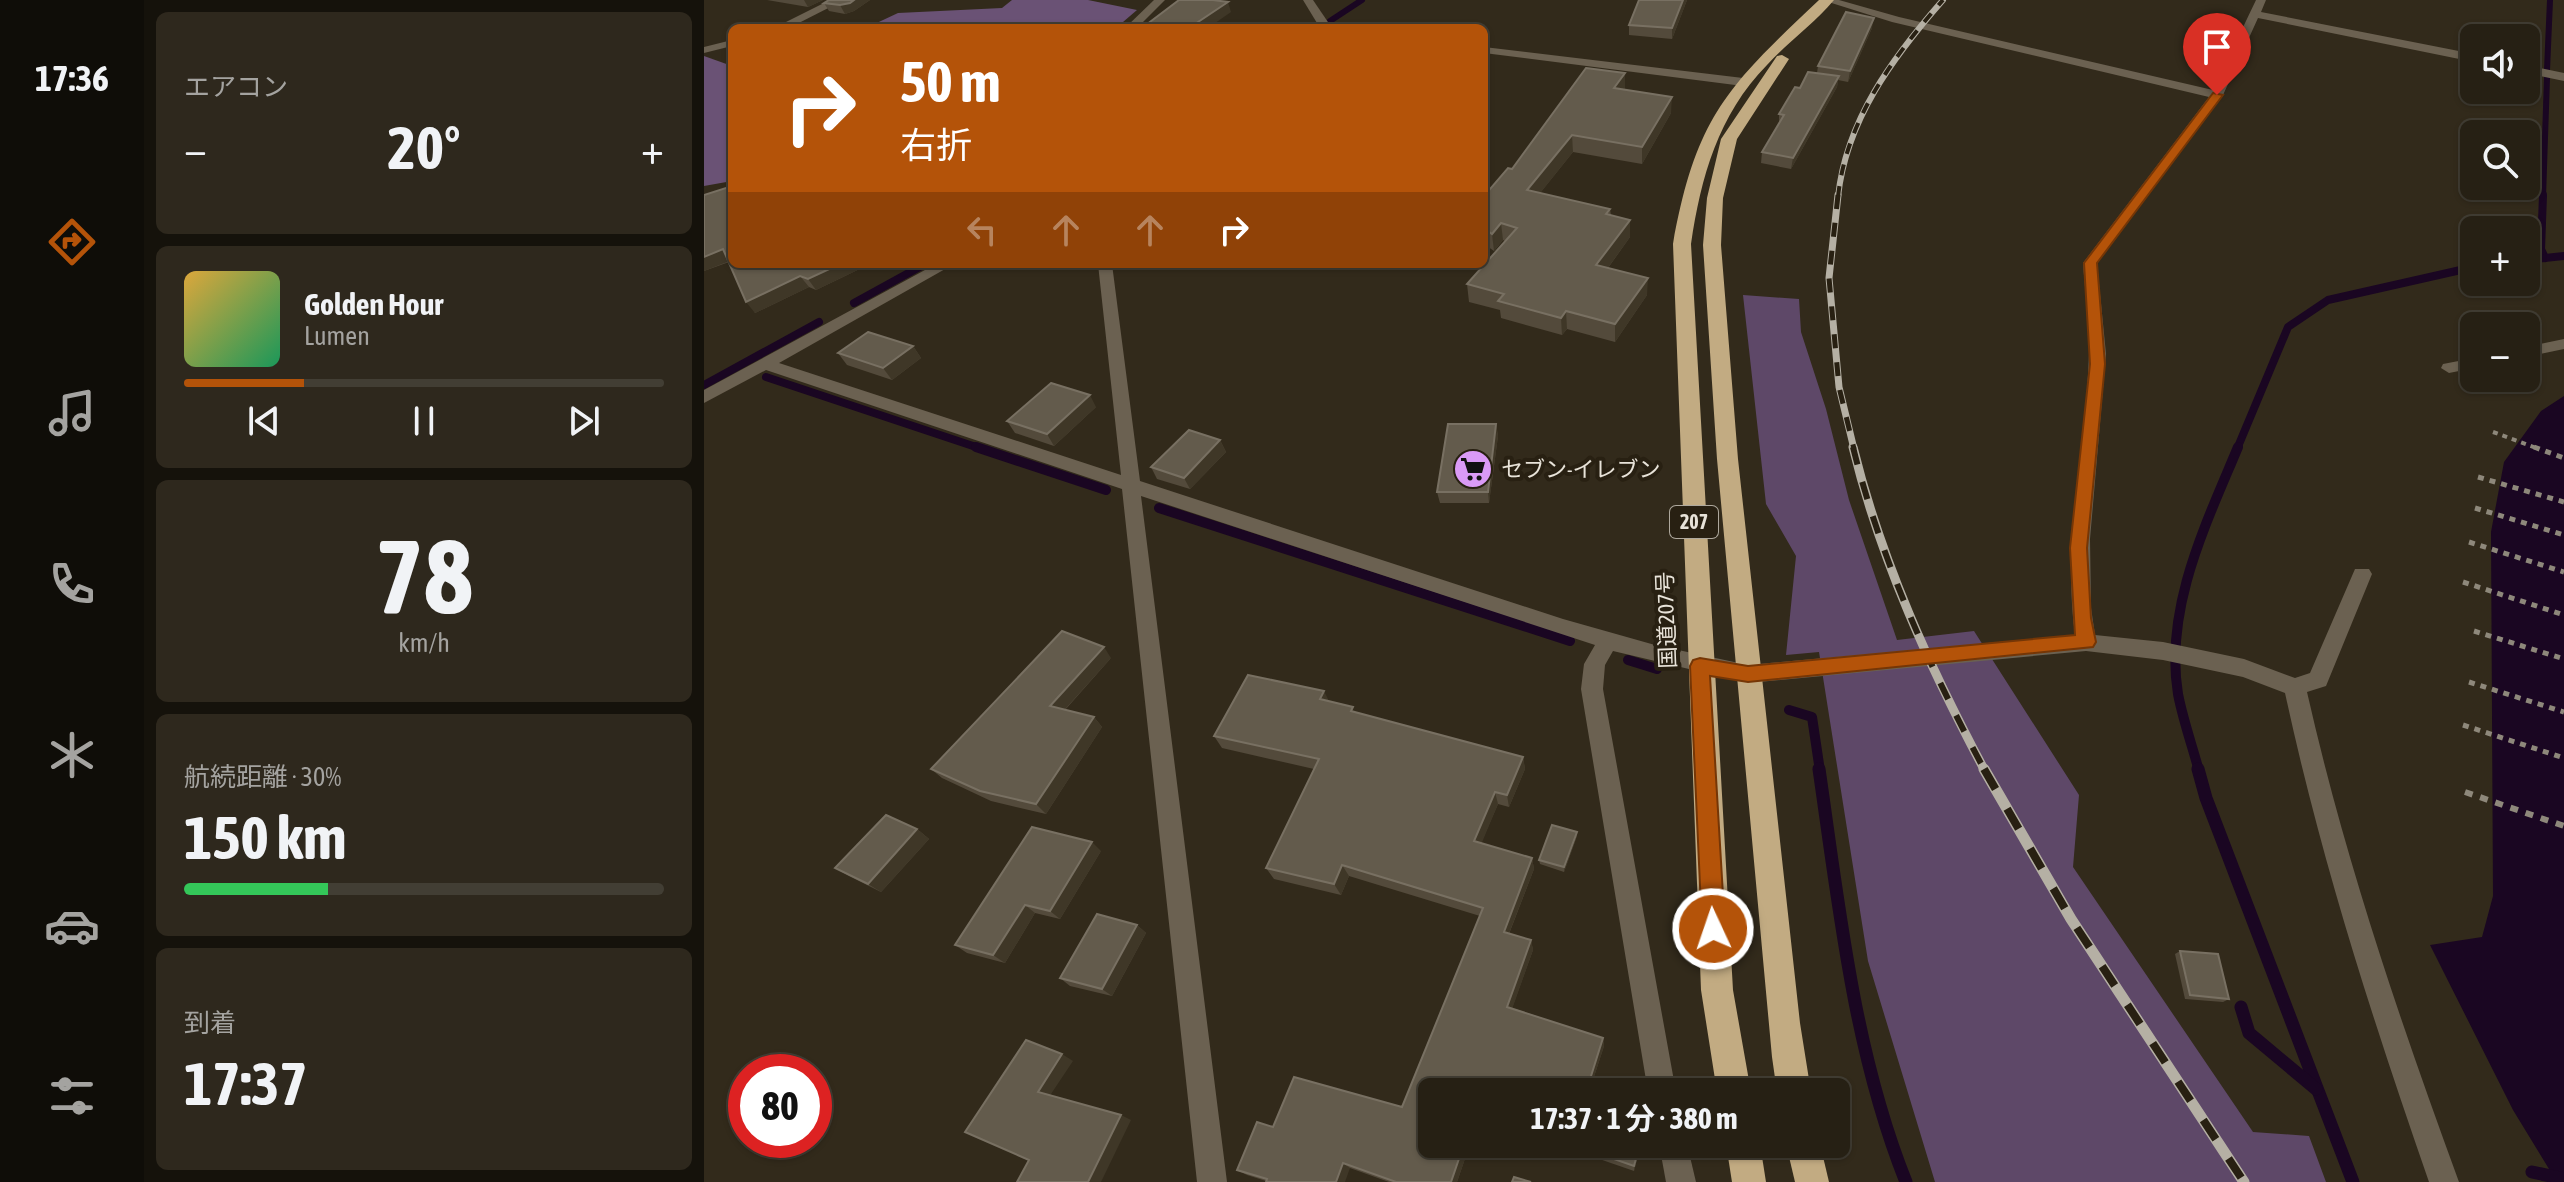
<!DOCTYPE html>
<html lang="ja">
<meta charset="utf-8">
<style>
body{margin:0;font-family:"Asap Condensed","Noto Sans JP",sans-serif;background:#2e281d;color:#f1f3f6;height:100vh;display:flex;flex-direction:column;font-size:30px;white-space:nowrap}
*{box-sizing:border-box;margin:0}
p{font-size:26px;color:#a4a3a0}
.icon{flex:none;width:44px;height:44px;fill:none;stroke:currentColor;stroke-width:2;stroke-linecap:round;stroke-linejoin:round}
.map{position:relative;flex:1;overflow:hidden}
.sheet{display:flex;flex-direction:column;gap:12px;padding:12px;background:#15120b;width:560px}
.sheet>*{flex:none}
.hud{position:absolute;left:24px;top:24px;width:760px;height:244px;border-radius:12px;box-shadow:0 2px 6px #0004,0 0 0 2px #423e34;background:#b45309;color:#fff;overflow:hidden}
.fabs{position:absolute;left:1756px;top:24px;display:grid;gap:16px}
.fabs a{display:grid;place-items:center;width:80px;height:80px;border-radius:12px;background:#262014;box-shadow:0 2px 6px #0004,0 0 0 2px #423e34;font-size:40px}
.speed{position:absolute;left:24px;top:1054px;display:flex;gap:16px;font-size:40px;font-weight:700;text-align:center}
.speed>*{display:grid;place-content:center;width:104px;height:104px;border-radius:50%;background:#262014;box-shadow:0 2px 6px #0004,0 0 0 2px #423e34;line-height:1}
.speed .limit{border:12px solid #d22;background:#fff;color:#111}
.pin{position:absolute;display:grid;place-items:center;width:68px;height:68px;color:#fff;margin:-82px -34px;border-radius:50% 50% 50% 0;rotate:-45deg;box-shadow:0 0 8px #0007}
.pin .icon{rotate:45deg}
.me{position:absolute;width:88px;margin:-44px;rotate:357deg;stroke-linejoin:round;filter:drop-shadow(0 0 6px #0008)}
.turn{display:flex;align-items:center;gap:28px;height:168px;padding:0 40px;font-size:36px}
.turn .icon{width:104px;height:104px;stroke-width:2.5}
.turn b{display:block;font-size:56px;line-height:68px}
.lanes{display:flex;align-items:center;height:76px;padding:0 40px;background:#0003;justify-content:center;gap:40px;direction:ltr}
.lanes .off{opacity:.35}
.big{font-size:60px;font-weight:700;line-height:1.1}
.sheet .card{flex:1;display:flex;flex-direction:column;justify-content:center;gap:12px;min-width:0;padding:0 28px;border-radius:12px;background:#2e281d}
.sheet .dial{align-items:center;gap:0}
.dial b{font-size:104px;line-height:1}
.song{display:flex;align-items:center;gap:24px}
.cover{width:96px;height:96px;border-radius:12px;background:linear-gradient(135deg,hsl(40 70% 55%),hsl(150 70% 35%))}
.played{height:8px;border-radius:4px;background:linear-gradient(90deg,#b45309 25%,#423e34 25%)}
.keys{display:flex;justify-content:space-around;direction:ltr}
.heat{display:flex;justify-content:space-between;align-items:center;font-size:44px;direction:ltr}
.charge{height:12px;border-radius:6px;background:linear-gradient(90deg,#34c759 30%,#423e34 0)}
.trip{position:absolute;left:714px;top:1078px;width:432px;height:80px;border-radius:12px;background:#262014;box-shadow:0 2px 6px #0004,0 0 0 2px #423e34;font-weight:700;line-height:80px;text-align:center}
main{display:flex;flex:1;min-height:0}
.dock{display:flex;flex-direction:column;width:144px;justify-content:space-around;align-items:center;background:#0f0d08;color:#a4a3a0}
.dock .icon{width:56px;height:56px}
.dock .selected{color:#b45309}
.dock b{font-size:36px;color:#f1f3f6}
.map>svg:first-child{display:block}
</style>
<main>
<nav class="dock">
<b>17:36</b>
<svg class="icon selected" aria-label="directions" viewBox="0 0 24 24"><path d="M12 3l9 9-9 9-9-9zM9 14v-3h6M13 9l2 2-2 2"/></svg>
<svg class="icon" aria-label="music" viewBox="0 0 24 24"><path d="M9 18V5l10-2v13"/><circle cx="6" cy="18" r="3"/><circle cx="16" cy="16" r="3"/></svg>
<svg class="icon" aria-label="phone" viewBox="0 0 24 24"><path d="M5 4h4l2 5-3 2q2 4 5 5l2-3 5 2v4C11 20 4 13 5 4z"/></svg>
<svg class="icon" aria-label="climate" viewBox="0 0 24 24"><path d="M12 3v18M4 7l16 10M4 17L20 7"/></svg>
<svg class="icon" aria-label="car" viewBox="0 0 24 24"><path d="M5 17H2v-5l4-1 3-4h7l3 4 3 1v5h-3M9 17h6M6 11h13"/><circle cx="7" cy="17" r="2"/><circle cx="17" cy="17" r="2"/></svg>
<svg class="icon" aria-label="filters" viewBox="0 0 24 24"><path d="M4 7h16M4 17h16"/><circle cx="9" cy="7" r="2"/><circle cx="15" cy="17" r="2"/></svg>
</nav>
<section class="sheet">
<div class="card"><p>エアコン</p>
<div class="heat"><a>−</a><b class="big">20°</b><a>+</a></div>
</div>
<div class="card">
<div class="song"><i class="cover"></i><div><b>Golden Hour</b><p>Lumen</p></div></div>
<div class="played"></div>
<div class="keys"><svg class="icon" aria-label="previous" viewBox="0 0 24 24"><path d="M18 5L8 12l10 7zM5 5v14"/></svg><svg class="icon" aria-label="pause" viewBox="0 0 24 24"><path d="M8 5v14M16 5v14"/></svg><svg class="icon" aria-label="next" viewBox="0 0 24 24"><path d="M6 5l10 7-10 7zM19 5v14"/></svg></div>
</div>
<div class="card dial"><b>78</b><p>km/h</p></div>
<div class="card"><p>航続距離 · 30%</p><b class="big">150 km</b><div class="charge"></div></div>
<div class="card"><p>到着</p><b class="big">17:37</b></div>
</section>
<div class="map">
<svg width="1860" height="1182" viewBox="0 0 1860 1182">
<rect width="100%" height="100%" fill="#322a1b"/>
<polygon fill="#5e4868" points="1039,295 1095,299 1097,332 1122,409 1145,500 1193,640 1270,631 1375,795 1369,867 1549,1132 1605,1136 1622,1182 1231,1182 1164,961 1115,652 1082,655 1092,556 1062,504"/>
<g fill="#6a5275">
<polygon points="308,0 384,0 433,10 412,28 162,28 194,13 298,8"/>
<polygon points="0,56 28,66 28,181 0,186"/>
</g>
<polygon fill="#1a0622" points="1860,396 1860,1182 1853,1182 1809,1110 1726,945 1778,937 1789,896 1787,532 1800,462 1837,411"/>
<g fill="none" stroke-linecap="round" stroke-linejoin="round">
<g stroke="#1a0622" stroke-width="6">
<polyline points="626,21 658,0"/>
<polyline points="1843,70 1846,0"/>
<polyline points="1839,197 1843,78"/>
</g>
<g stroke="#1a0622" stroke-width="8">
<polyline points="1839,195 1837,249 1841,258"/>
<polyline points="1822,260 1860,256"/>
<polyline points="150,303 221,264"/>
<polyline points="62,377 278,449"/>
<polyline points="0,385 115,322"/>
<polyline points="1533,449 1584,327 1624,300 1770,267"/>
</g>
<g stroke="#1a0622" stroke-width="10">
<polyline points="272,447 402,490"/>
<polyline points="455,508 866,641"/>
<polyline points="924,660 953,669"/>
<polyline points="1085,710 1108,717 1116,771"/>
<path d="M1495,771C1488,745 1479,720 1474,694C1460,608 1502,524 1534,447"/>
</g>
<g stroke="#1a0622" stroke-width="13">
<path d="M1115,769C1135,907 1150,1052 1202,1182"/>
<polyline points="1494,769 1502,798 1649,1182"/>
<polyline points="1537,1007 1545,1033 1612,1089"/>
<polyline points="1828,1172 1860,1179"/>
</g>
<polyline stroke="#8e887b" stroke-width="4" stroke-dasharray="5 5" stroke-linecap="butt" points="1789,432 1835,449"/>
<g stroke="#8e887b" stroke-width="5" stroke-dasharray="6 6" stroke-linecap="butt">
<polyline points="1830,447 1860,458"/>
<polyline points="1774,477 1860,502"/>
<polyline points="1771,508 1860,535"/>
<polyline points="1765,542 1860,572"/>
<polyline points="1759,582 1860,615"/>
<polyline points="1770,631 1860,659"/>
<polyline points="1765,682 1860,712"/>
<polyline points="1759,725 1860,758"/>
</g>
<polyline stroke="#8e887b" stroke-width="6" stroke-dasharray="8 8" stroke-linecap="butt" points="1761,792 1860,826"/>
<g fill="#6b6151" fill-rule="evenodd">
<polygon points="126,0 140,0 85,28 70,28"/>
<polygon points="450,0 461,0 433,28 421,28"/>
<polygon points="599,0 609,0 628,28 616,28"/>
<path d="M1118,0H1135L1195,17L1509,90L1552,0H1562L1557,12L1770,54V62L1554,18L1519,95L1393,263L1402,354L1386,539L1387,608L1391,635L1459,642L1540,659L1591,678L1606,673L1651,569H1665L1668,574L1622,686L1603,692C1641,860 1696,1021 1755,1182H1725C1669,1021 1617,860 1581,693L1539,677L1459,660L1382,651L1044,683L909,651L901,665L899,689L972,1092H944L877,689L880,664L891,645L437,496L523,1182H493L418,489L62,370L0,403V390L232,264H250L75,363L417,475L394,264H408L436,481L859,619L951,645L1044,665L1371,635C1358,540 1382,449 1385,354C1386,324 1381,293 1379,263L1505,97L1188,22Z"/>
<polygon points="28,40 28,46 0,53 0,47"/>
<polygon points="780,47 1039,78 1045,82 1039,86 780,53"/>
<polygon points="1822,65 1860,73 1860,81 1822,73"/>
<polygon points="1860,339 1860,349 1822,357 1822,347"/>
<polygon points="1770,358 1770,368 1745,373 1737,368 1739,364"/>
<polygon points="955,1144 983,1144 992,1182 962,1182"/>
</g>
<g fill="#c2ab82" fill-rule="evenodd">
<path d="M1115,0H1130C1110,24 1084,42 1063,65C1014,115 997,177 987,244L1029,990L1047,1092H1013L997,990L969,244C992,116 1024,86 1115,0Z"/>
<polygon points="1078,55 1085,59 1033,139 1019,198 1017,245 1034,459 1096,1023 1107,1092 1073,1092 1068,1057 1013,459 999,245 1003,198 1017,139 1073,56"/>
<polygon points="1022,1144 1056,1144 1062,1182 1028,1182"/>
<polygon points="1082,1144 1116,1144 1125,1182 1091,1182"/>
</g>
<g stroke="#b5b0a4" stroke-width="6">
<path id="rail-far3" d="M1134,197C1142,120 1189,57 1239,0"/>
</g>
<g stroke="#b5b0a4" stroke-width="7">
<polyline id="rail-far2" points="1134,195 1125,278 1135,387 1150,449"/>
</g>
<g stroke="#b5b0a4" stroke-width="9">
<path id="rail-far1" d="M1149,447C1177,561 1226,668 1281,771"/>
</g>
<g stroke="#b5b0a4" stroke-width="11">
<polyline id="rail" points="1280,769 1367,919 1540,1182"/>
</g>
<use href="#rail-far3" stroke="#282012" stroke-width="4" stroke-dasharray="11" stroke-linecap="butt"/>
<use href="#rail-far2" stroke="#282012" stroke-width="5" stroke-dasharray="14" stroke-linecap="butt"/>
<use href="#rail-far1" stroke="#282012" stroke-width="6" stroke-dasharray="18" stroke-linecap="butt"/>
<use href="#rail" stroke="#282012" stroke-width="8" stroke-dasharray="23" stroke-linecap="butt"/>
</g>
<g fill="#534a3b">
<polygon points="63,0 119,0 104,7"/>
<polygon points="125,0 166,0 150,11 141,14 125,11 120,3"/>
<polygon points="935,0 983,0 968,39 925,35 925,25"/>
<polygon points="1168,28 1144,82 1134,80 1133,87 1087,169 1057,163 1058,152 1075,124 1075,114 1096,88 1113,73 1114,66"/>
<polygon points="921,73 921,90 967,113 938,164 869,152 836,193 906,209 907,215 926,220 926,237 904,268 943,295 911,342 863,329 858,335 797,318 796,310 765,302 763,284 801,241 799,240 790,251 780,244 780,196 808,169"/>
<polygon points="0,195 28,264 166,264 112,290 105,287 51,313 25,262 0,271"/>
<polygon points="209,346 217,358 188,380 143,365 134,353"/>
<polygon points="392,407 350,446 311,433 303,421"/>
<polygon points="792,424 794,436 785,503 736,503 733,492"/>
<polygon points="516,440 522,452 486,489 453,479 447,467"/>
<polygon points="407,658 361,710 390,717 398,727 342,814 287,801 238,778 227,769"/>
<polygon points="625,701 651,712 819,757 821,769 805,807 794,804 777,843 828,858 830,869 805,934 827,940 829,950 808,1008 899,1038 900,1046 885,1092 728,1092 728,1144 766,1144 753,1182 685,1182 646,1168 562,1181 543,1175 533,1170 569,1127 698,1107 776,916 645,876 637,895 570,879 562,868 610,769 518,748 510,736"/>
<polygon points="213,829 225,839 177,892 145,876 131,868"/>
<polygon points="873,832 873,836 860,872 836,864 835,860"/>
<polygon points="397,851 356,919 331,913 301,963 263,953 251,945"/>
<polygon points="433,925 442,933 408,996 366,986 356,978"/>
<polygon points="1476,951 1525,999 1519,1002 1481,999 1471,954"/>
<polygon points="852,1144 937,1144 930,1171"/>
</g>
<g fill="#3f3727">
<polygon points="100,0 119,0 104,7"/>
<polygon points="150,0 166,0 150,11 141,14 136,5"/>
<polygon points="979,0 983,0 968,39 968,28"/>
<polygon points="524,2 527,12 504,28 485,28"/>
<polygon points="1170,18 1168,28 1144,82 1146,71"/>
<polygon points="921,73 921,90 910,88"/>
<polygon points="1135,76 1133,87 1087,169 1089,158"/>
<polygon points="968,97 967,113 938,164 938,147"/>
<polygon points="868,135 869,152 825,207 823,190"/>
<polygon points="926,220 926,237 893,283 892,265"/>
<polygon points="797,223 799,240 790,251 788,234"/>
<polygon points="19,249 28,260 0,271 0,257"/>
<polygon points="136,264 166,264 112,290 104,279"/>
<polygon points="96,276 105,287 51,313 42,302"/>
<polygon points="944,278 943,295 911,342 911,324"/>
<polygon points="862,311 863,329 858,335 857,318"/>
<polygon points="209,346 217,358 188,380 179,368"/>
<polygon points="386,395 392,407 350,446 343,434"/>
<polygon points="792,424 794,436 785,503 784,492"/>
<polygon points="516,440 522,452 486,489 480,478"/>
<polygon points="400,647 407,658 354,717 346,706"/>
<polygon points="620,691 626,703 616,699"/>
<polygon points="390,717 398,727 342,814 332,804"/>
<polygon points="819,757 821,769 805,807 803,795"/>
<polygon points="791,792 794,804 774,852 770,841"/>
<polygon points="213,829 225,839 177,892 164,884"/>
<polygon points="873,832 873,836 860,872 860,867"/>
<polygon points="388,842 397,851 356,919 346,911"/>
<polygon points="828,858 830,869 802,941 800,932"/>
<polygon points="638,865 645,876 637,895 630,884"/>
<polygon points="321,905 331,913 301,963 289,955"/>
<polygon points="433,925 442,933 408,996 398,989"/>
<polygon points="827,940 829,950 806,1015 803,1007"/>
<polygon points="899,1038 900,1046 885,1092 882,1092"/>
<polygon points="358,1054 369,1061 345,1097 334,1092"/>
<polygon points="417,1115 427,1120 397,1182 384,1182"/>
<polygon points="760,1144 766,1144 753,1182 747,1182"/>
<polygon points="936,1144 937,1144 930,1171 930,1166"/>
<polygon points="639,1163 646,1168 641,1182 632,1182"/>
</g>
<g fill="#635b4c" stroke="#787062" stroke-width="2">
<polygon points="125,0 150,0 146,3 136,5 120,3"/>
<polygon points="475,0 509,0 524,2 485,28 438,28"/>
<polygon points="935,0 979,0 968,28 925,25"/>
<polygon points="1142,12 1170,18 1146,71 1114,66"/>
<polygon points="882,68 921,73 910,88 968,97 938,147 868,135 823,190 906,209 902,214 926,220 892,265 944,278 911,324 862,311 857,318 794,301 800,294 763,284 813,228 797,223 788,234 780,228 780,196 804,168 808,169"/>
<polygon points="1104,72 1135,76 1089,158 1058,152 1080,115 1075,114 1091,87 1096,88"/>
<polygon points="28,186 28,264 136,264 104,279 96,276 42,302 19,249 0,257 0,195"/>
<polygon points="164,332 209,346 179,368 134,353"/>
<polygon points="347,383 386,395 343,434 303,421"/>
<polygon points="744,424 792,424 784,492 733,492"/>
<polygon points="485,430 516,440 480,478 447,467"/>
<polygon points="358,631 400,647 346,706 390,717 332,804 276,791 227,769"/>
<polygon points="544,675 620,691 616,699 649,707 647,711 819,757 803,795 791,792 770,841 828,858 800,932 827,940 803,1007 899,1038 882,1092 728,1092 728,1144 760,1144 747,1182 692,1182 639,1163 632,1182 562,1182 563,1179 533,1170 553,1122 569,1127 590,1077 698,1107 779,908 638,865 630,884 562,868 615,759 510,736"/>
<polygon points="182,815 213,829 164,884 131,868"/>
<polygon points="848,825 873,832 860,867 835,860"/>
<polygon points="328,827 388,842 346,911 321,905 289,955 251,945"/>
<polygon points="393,914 433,925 398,989 356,978"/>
<polygon points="1476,951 1514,954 1525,999 1486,995"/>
<polygon points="322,1040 358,1054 334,1092 417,1115 384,1182 313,1182 325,1160 261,1132"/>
<polygon points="867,1144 936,1144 930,1166"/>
<polygon points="810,1177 827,1182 808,1182"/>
</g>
<polygon fill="#b45309" stroke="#753606" stroke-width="2" points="1509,93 1519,95 1393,263 1401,364 1383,548 1387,618 1392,642 1389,647 1044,682 1006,676 1021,929 1018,937 1009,941 1001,937 998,929 986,666 989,660 996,658 1044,666 1371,635 1366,548 1386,364 1380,263"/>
<defs>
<g id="supermarket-disc" transform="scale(2)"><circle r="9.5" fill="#da9af6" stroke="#282012"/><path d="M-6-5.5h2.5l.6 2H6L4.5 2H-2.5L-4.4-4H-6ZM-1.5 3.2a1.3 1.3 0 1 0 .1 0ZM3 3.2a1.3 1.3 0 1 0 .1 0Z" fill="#111"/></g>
</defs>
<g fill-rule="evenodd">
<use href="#supermarket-disc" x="769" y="469"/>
</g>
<g text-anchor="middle" stroke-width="8" stroke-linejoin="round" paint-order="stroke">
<rect fill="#282012" stroke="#aea89d" stroke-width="2" x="966" y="506" width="48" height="32" rx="6"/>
<g font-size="20" font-weight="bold" fill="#e8e3d9">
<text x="990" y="529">207</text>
</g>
<g font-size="22" fill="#e8e3d9" stroke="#282012" text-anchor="start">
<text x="797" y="477">セブン-イレブン</text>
</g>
<g font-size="22" fill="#e8e3d9" stroke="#282012">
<text transform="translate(962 620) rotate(-92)" y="8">国道207号</text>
</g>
</g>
</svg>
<div class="fabs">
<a><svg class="icon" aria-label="sound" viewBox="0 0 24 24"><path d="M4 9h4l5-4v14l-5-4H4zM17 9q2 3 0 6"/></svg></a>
<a><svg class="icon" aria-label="search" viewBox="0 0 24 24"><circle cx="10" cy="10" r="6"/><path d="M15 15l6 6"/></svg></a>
<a>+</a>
<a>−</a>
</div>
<div class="speed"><div class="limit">80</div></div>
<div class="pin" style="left:1513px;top:95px;background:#d93025"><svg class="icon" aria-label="arrive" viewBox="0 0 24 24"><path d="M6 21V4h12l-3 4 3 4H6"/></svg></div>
<svg class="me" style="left:1009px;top:929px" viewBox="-20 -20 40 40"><circle r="17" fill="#b45309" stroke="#fff" stroke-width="3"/><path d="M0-11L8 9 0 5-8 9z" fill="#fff"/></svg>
<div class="trip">17:37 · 1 分 · 380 m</div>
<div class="hud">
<div class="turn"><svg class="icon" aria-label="right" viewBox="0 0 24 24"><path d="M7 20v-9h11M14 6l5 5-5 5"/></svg><div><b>50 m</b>右折</div></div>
<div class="lanes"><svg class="icon off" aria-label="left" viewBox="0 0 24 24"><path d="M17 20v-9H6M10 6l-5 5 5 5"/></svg><svg class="icon off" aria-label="ahead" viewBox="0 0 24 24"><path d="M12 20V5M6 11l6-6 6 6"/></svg><svg class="icon off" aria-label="ahead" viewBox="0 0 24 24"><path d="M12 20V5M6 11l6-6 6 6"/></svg><svg class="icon" aria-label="right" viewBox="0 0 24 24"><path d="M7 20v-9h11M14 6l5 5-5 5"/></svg></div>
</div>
</div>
</main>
